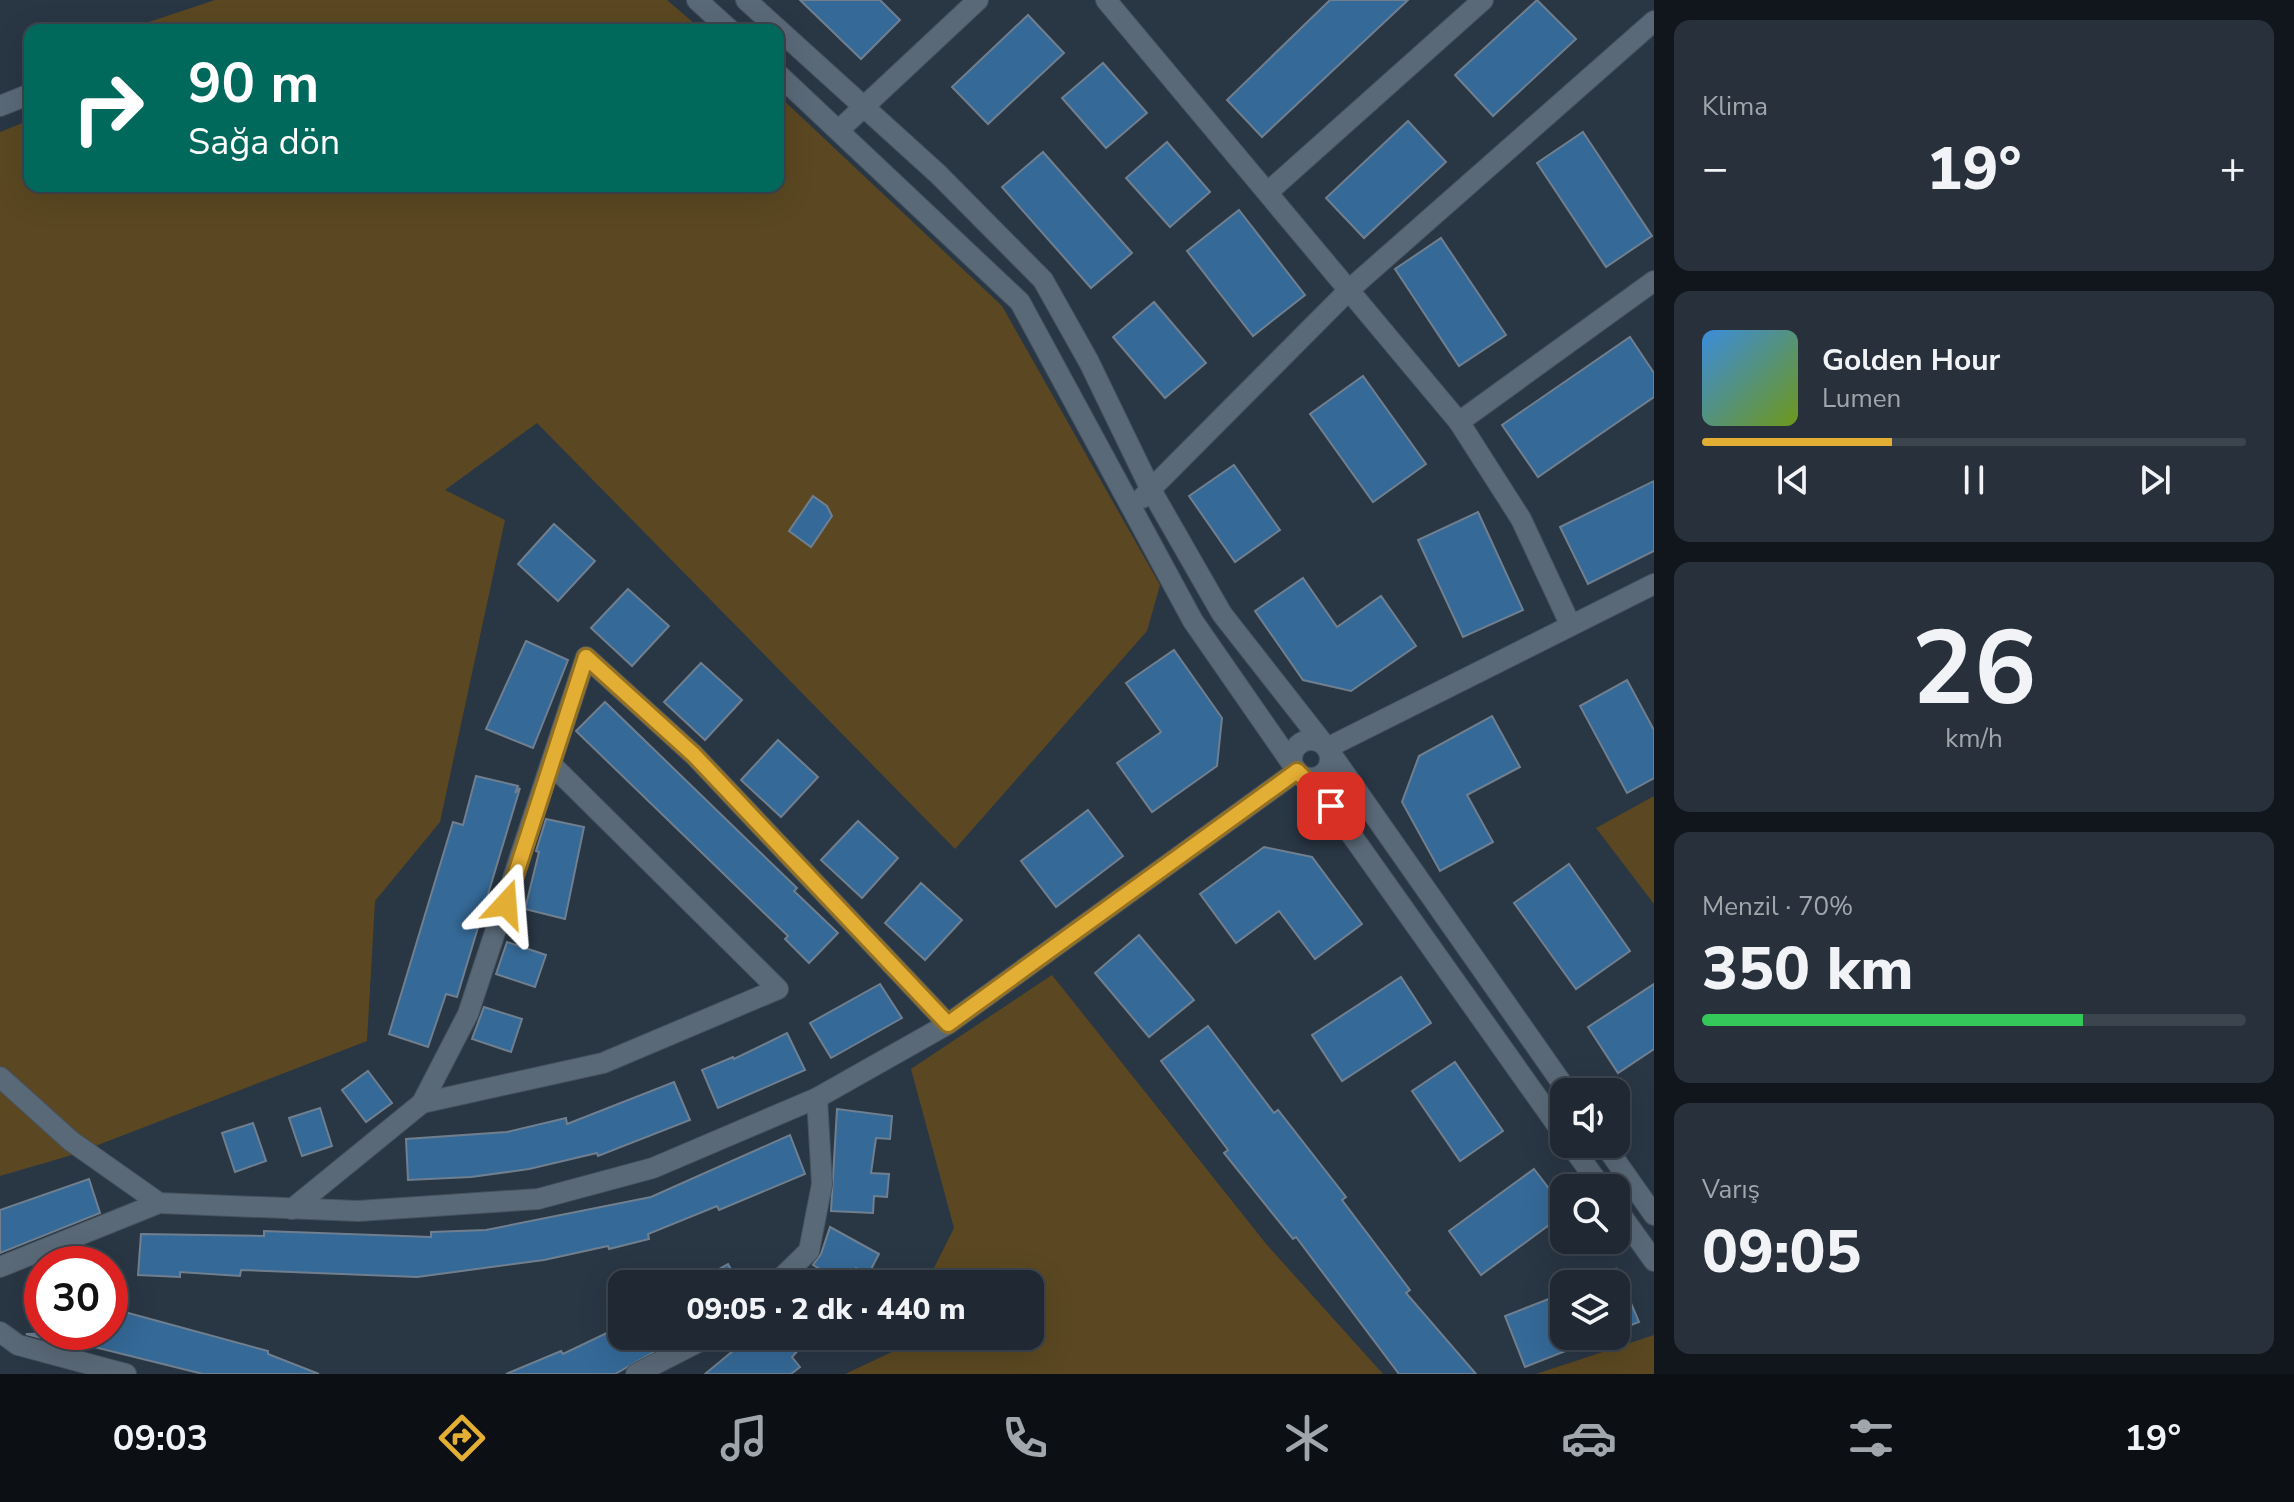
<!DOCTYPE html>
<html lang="tr">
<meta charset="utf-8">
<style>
body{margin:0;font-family:"Nunito Sans",sans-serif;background:#27303b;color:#f1f3f6;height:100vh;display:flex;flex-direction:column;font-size:30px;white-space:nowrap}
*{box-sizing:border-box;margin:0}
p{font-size:26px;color:#a1a6ac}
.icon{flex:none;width:44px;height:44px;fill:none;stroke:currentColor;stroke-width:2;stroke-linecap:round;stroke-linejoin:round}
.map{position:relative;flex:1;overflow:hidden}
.details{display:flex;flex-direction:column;gap:20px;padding:20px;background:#11161c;width:640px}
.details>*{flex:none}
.top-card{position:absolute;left:24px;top:24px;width:760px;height:168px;border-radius:16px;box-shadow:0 8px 32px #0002,0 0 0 2px #3c444e;background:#00695c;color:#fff;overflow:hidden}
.tools{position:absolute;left:1550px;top:1078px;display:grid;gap:16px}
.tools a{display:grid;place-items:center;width:80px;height:80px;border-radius:16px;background:#1f2833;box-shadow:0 8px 32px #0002,0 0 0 2px #3c444e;font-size:40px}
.speed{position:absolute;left:24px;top:1246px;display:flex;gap:16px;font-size:40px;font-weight:700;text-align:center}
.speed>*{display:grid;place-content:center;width:104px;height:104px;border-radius:50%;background:#1f2833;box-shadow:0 8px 32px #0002,0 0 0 2px #3c444e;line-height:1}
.speed .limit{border:12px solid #d22;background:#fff;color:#111}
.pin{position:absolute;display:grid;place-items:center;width:68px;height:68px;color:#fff;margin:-34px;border-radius:16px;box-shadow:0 4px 12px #0006}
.me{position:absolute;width:88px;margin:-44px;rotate:19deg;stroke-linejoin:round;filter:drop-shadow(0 0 6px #0008)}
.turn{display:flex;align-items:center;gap:28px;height:168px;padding:0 32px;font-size:36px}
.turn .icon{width:104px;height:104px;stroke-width:2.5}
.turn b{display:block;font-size:56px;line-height:68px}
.big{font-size:60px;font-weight:800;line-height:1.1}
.details .tile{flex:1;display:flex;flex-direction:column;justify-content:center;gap:12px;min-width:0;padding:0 28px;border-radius:16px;background:#27303b}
.details .dial{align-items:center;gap:0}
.dial b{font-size:104px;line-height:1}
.song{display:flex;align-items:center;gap:24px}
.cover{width:96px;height:96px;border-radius:12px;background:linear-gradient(135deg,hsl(210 70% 55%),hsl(80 70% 35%))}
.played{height:8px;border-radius:4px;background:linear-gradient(90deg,#e3ae34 35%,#3c444e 35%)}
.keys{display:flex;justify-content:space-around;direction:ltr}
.heat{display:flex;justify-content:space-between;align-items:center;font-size:44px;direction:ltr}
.charge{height:12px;border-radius:6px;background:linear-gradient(90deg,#34c759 70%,#3c444e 0)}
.trip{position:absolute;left:608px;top:1270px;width:436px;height:80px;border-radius:16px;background:#1f2833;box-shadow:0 8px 32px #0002,0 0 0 2px #3c444e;font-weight:800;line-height:80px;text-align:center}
.tab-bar{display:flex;height:128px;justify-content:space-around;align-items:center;background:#0c1014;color:#a1a6ac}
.tab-bar .icon{width:56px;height:56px}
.tab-bar .on{color:#e3ae34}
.tab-bar b{font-size:36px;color:#f1f3f6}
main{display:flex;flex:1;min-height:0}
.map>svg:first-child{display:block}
</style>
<main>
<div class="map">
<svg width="1654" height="1374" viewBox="0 0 1654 1374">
<rect width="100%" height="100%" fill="#293644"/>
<g fill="#5b4822">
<polygon points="215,0 667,0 702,30 131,28"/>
<polygon points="778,95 1002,306 1160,585 1147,631 955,849 537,423 445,490 505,520 440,822 375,901 367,1041 72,1155 0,1176 0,132 30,120 30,186 778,186"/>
<polygon points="1654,796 1654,904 1596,828"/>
<polygon points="1052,975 1267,1245 1383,1374 845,1374 892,1352 900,1336 1030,1336 1030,1284 926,1284 954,1228 911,1069"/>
<polygon points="1654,1335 1654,1374 1536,1374"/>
</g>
<g fill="#356997" stroke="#707f8f" stroke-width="2">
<polygon points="800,0 880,0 900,20 861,59"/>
<polygon points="1330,0 1408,0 1262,137 1227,100"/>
<polygon points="1537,0 1576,39 1493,116 1455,75"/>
<polygon points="1028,15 1064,53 988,124 952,87"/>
<polygon points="1103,63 1147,113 1106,148 1062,98"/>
<polygon points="1408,121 1446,162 1364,238 1326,198"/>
<polygon points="1583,132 1652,236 1606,267 1537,163"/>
<polygon points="1167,142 1210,192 1170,227 1126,178"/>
<polygon points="1043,152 1132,253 1091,288 1002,187"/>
<polygon points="1239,210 1305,295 1253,336 1187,251"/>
<polygon points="1441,238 1506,335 1459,366 1395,269"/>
<polygon points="1154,302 1206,363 1165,398 1113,337"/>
<polygon points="1630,337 1654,373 1654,397 1538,477 1502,425"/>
<polygon points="1363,376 1426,464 1373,502 1310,414"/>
<polygon points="1234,465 1280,530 1235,562 1189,496"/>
<polygon points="1654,481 1654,551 1588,584 1560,527"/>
<polygon points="813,496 827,506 832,516 811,547 789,531"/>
<polygon points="1478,512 1523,610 1463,637 1418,540"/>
<polygon points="554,524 595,561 558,601 518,564"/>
<polygon points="1303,578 1337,627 1381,596 1416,646 1351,691 1303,680 1255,611"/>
<polygon points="628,589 669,626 632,666 591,628"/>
<polygon points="526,641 568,660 533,748 486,729"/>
<polygon points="1174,650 1222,718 1217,766 1152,812 1117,763 1161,732 1126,683"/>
<polygon points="701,663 742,700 705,740 664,702"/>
<polygon points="1627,680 1654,730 1654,778 1627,793 1580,706"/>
<polygon points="605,702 797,888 794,891 838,933 809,963 785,939 788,936 576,731"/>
<polygon points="1492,716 1520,767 1467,795 1493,842 1440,871 1402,802 1419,756"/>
<polygon points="778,740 818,777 781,817 741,780"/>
<polygon points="476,776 518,786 515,793 520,788 457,997 446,994 428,1047 389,1034 453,822 463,825"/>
<polygon points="1088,810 1123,856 1056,907 1021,861"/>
<polygon points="546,819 584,827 565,919 525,909 539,852 536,851"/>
<polygon points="858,821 898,858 862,898 821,860"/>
<polygon points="1264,847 1312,857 1362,924 1315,959 1279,911 1236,943 1200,894"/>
<polygon points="1569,864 1630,951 1576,989 1514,903"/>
<polygon points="921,883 962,920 925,960 885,923"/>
<polygon points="1139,935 1194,1000 1149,1037 1095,973"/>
<polygon points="507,942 546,955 535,987 496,974"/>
<polygon points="1401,977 1431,1023 1342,1081 1312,1035"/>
<polygon points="880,984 902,1018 831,1058 810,1023"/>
<polygon points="1654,984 1654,1049 1618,1073 1588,1027"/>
<polygon points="484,1007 522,1019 511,1052 472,1039"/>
<polygon points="1208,1026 1274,1113 1278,1110 1346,1197 1342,1200 1410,1290 1406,1293 1476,1374 1399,1374 1296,1237 1293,1239 1224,1153 1228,1150 1161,1061"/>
<polygon points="787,1033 805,1070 718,1108 702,1070 733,1057 734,1059"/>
<polygon points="1455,1062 1503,1131 1460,1161 1412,1091"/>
<polygon points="368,1071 392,1103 366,1122 342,1090"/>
<polygon points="674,1082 690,1120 598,1156 597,1153 529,1169 471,1177 408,1180 406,1139 507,1132 566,1118 567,1124"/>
<polygon points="320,1108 332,1146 302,1156 289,1118"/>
<polygon points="837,1109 892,1116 890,1139 876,1138 871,1173 889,1174 887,1197 874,1196 873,1213 831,1211"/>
<polygon points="253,1123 266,1161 235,1172 222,1133"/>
<polygon points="790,1135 805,1174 719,1210 717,1206 648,1234 649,1239 609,1249 608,1246 544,1260 417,1277 241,1270 240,1276 180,1272 180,1277 138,1275 141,1234 264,1236 264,1231 431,1237 431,1232 486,1230 651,1197"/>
<polygon points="1534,1169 1564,1208 1564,1214 1481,1275 1449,1231"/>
<polygon points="89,1179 100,1213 0,1253 0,1210"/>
<polygon points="830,1227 879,1254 868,1275 856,1268 848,1284 803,1284 818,1268 813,1265 821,1254"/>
<polygon points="728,1264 739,1284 692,1284"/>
<polygon points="1616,1268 1639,1322 1616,1331"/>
<polygon points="1564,1293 1564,1336 1601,1337 1525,1367 1505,1316"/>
<polygon points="110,1308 268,1351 268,1354 319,1374 203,1374 74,1342 73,1346 26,1334 110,1332"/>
<polygon points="617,1328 621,1336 682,1336 615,1374 506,1374 561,1351 563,1354"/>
<polygon points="751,1336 811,1336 792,1357 800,1367 791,1374 705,1374"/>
</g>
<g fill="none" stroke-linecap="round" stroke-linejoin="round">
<g stroke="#46525d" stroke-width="22">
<g id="minor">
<polyline points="697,0 730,30"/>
<polyline points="746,0 938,174 1043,280 1089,362 1151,490 1222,614 1327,748 1568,1092"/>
<polyline points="1106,0 1459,422 1521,519 1570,624"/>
<polyline points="778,74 1020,302 1193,621 1297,771 1331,806 1564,1135"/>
<polyline points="0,106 30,94"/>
<polyline points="839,130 978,0"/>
<polyline points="1268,192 1483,0"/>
<polyline points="1459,422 1654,281"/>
<polyline points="1142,498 1350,289 1654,21"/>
<circle cx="1311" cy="759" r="19"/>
<polyline points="1327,748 1654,584"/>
<polyline points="0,1077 71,1141 159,1203 358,1211 538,1199 653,1168 817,1098 948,1024 1297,771"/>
<polyline points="422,1103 603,1063 778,989 552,765"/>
<polyline points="1570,1144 1602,1188"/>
<polyline points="1604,1144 1654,1215"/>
<polyline points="1616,1208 1654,1261"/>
<polyline points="292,1209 422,1103 468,1014 586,657 694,755 948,1024"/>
<polyline points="0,1267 159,1203"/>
<polyline points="775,1284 809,1251 822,1184 817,1098"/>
<polyline points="0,1332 18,1345 126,1374"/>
<polyline points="636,1374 710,1336"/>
</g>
</g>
<use href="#minor" stroke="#5a6978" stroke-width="20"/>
</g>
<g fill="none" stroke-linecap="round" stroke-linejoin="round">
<g stroke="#947122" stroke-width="20">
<polyline id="route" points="506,904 586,657 694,755 948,1024 1297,771 1331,806"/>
</g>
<use href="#route" stroke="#e3ae34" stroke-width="14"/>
</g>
</svg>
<div class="tools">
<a><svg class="icon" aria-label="sound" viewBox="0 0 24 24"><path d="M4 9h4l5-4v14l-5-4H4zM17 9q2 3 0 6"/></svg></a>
<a><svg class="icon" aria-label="search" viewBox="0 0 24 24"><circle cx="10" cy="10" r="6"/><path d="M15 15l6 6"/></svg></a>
<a><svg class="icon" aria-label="layers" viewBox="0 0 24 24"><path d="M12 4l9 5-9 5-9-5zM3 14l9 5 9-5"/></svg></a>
</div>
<div class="speed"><div class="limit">30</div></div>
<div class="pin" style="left:1331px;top:806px;background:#d93025"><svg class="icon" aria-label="arrive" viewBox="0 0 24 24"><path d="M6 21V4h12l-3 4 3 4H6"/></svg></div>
<svg class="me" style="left:506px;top:904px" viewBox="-20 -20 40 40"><path d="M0-17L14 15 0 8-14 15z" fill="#e3ae34" stroke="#fff" stroke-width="4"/></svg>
<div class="trip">09:05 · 2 dk · 440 m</div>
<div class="top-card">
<div class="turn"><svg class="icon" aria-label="right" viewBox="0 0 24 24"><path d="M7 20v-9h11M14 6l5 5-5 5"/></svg><div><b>90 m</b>Sağa dön</div></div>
</div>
</div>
<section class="details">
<div class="tile"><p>Klima</p>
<div class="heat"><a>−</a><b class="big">19°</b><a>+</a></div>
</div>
<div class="tile">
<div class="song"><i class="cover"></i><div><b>Golden Hour</b><p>Lumen</p></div></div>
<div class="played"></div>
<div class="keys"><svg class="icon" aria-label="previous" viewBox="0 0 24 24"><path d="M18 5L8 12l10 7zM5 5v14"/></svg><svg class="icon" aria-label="pause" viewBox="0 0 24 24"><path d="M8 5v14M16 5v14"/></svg><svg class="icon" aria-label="next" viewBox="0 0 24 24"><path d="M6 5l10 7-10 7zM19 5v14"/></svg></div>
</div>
<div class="tile dial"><b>26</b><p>km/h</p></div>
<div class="tile"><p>Menzil · 70%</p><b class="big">350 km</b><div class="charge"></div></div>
<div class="tile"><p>Varış</p><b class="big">09:05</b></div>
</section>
</main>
<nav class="tab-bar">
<b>09:03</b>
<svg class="icon on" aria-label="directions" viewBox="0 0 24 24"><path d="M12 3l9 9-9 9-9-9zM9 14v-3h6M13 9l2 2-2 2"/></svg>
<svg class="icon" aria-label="music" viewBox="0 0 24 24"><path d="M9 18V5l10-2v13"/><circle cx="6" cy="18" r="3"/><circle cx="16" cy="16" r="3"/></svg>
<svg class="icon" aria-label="phone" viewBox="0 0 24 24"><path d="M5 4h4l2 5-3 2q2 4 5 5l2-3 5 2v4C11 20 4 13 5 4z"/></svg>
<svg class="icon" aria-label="climate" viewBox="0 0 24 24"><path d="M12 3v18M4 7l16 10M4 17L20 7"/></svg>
<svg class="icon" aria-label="car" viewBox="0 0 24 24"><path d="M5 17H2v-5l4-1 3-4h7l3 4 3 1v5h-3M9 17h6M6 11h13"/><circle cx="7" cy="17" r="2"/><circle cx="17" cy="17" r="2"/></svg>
<svg class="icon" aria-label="filters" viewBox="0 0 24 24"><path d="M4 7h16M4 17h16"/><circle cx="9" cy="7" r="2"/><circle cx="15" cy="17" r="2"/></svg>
<b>19°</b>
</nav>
